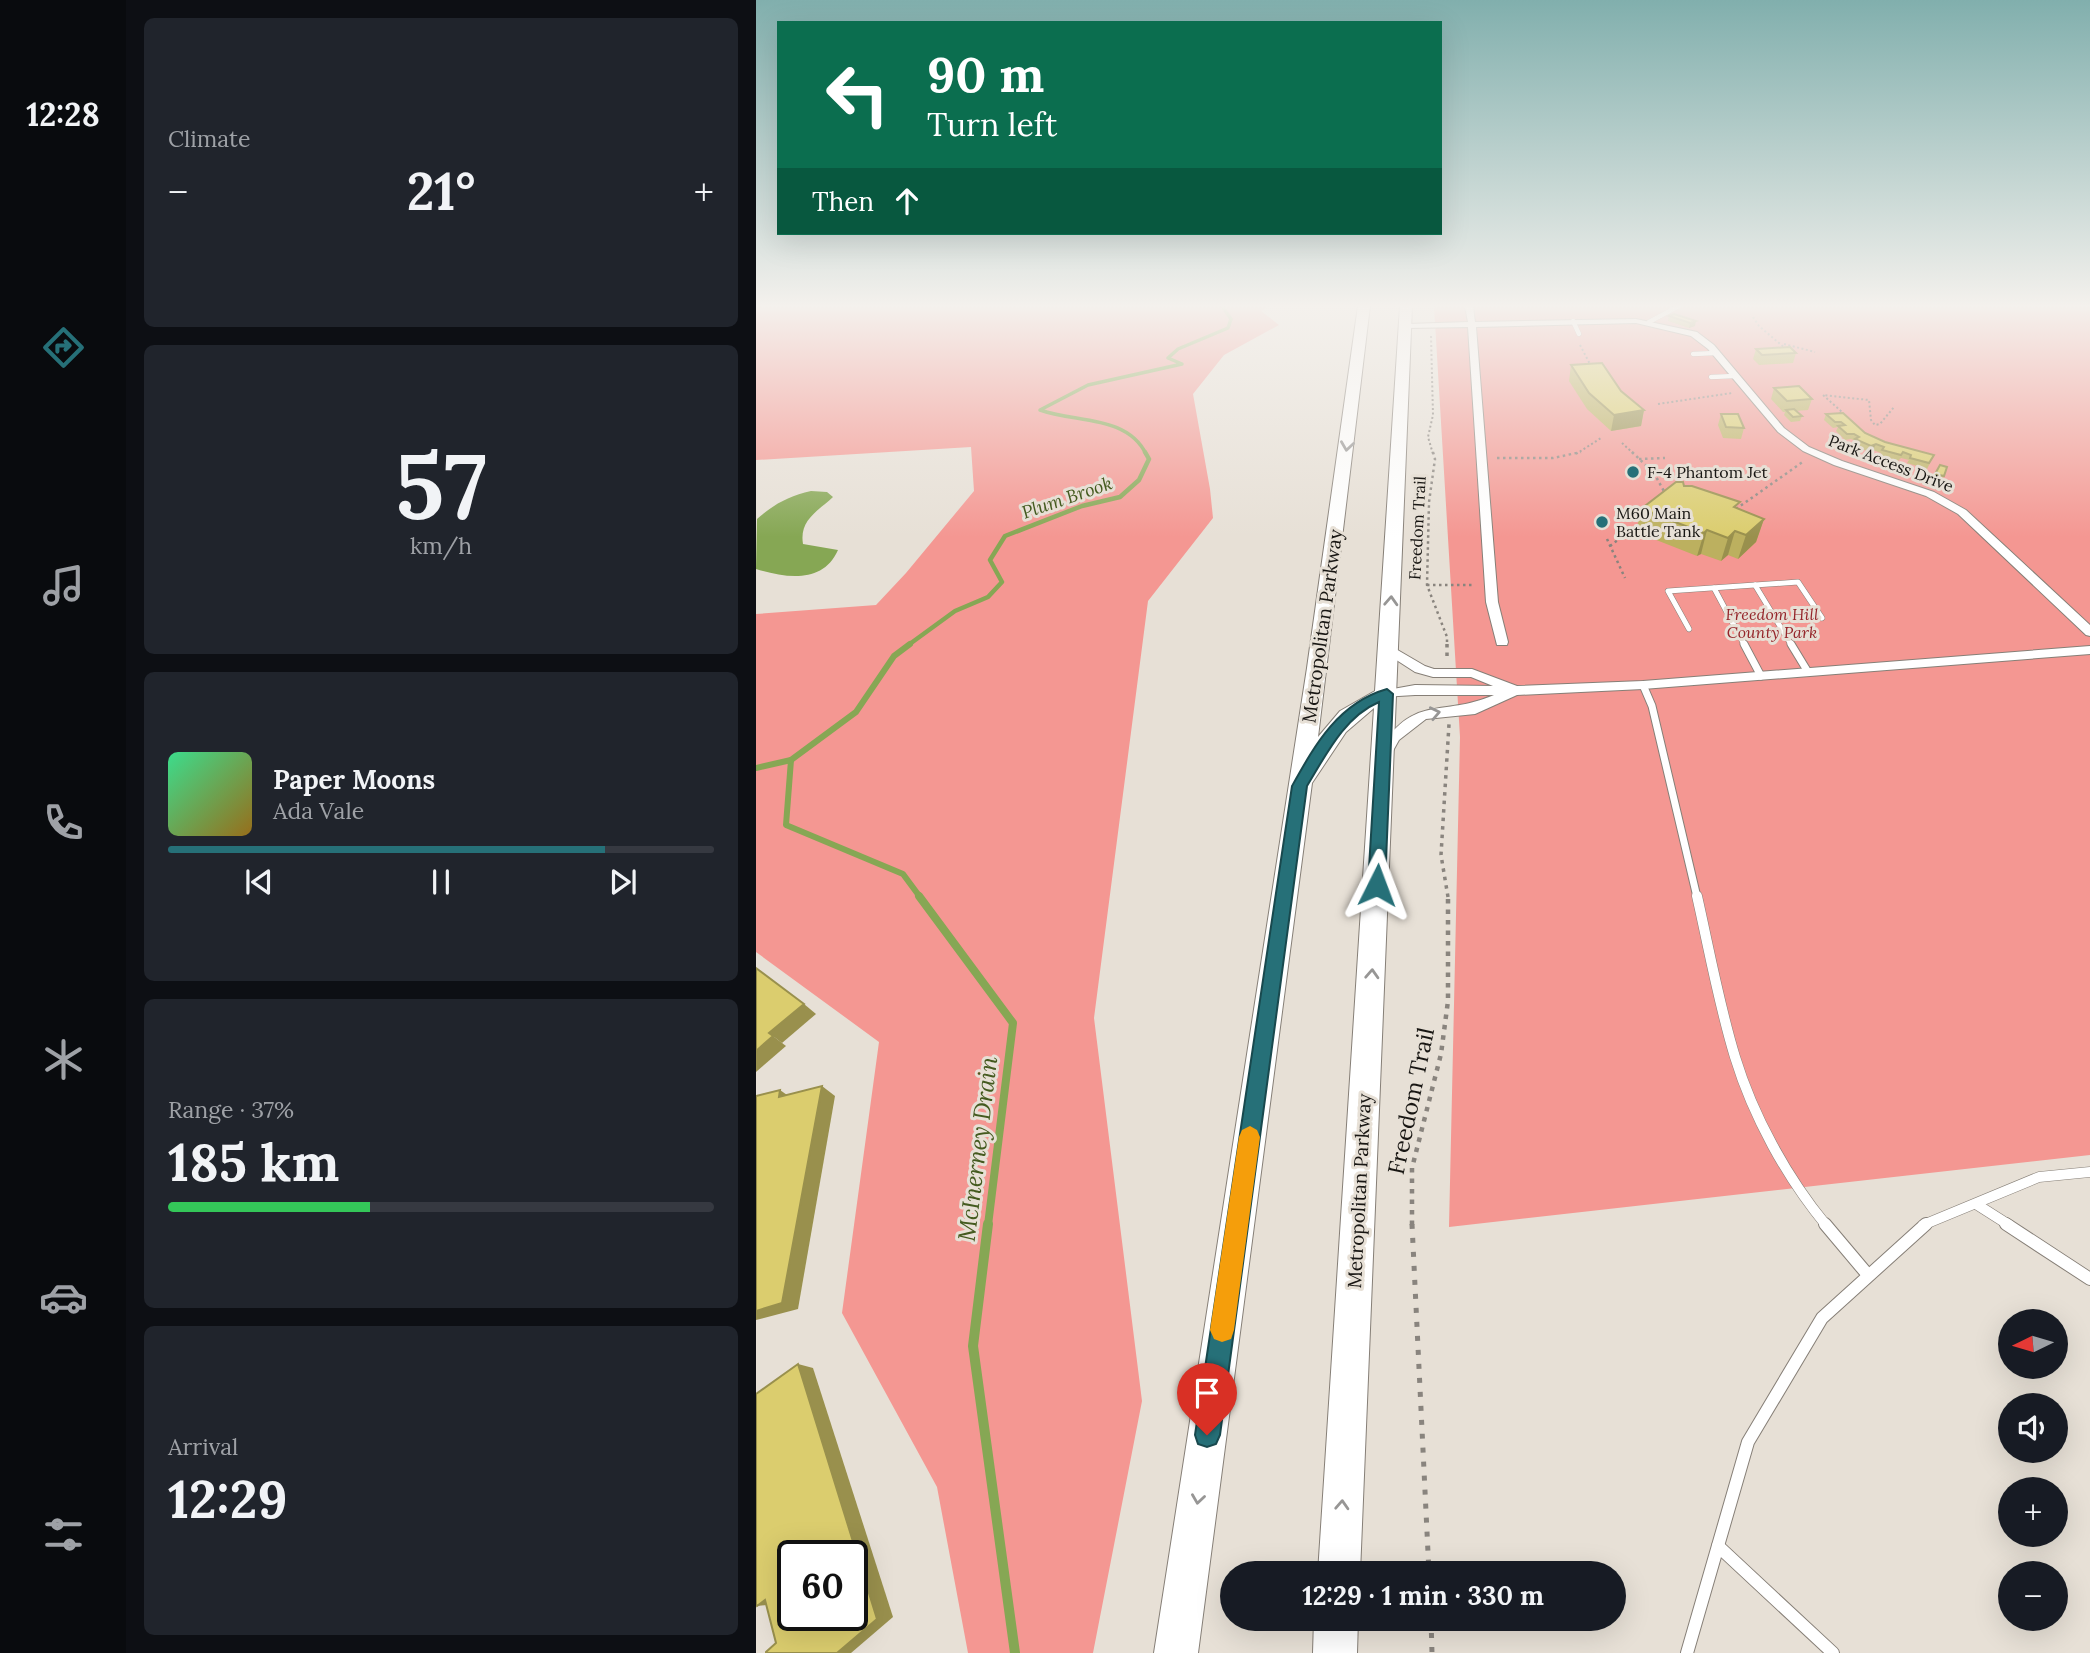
<!DOCTYPE html>
<meta charset="utf-8">
<style>
body{margin:0;font-family:Lora,serif;background:#20242c;color:#f1f3f6;height:100vh;display:flex;flex-direction:column;font-size:26px;white-space:nowrap}
*{box-sizing:border-box;margin:0}
p{font-size:23px;color:#9ea1a6}
.icon{flex:none;width:38px;height:38px;fill:none;stroke:currentColor;stroke-width:2;stroke-linecap:round;stroke-linejoin:round}
.map{position:relative;flex:1;overflow:hidden}
.side{display:flex;flex-direction:column;gap:18px;padding:18px;background:#0d0f14;width:630px}
.side>*{flex:none}
.guide{position:absolute;left:21px;top:21px;width:665px;height:214px;border-radius:0px;box-shadow:0 7px 28px #0002;background:#0b6e4f;color:#fff;overflow:hidden}
.needle{width:46px;rotate:265deg}
.buttons{position:absolute;left:1242px;top:1309px;display:grid;gap:14px}
.buttons a{display:grid;place-items:center;width:70px;height:70px;border-radius:50%;background:#171b24;box-shadow:0 7px 28px #0002;font-size:35px}
.speed{position:absolute;left:21px;top:1540px;display:flex;gap:14px;font-size:35px;font-weight:700;text-align:center}
.speed>*{display:grid;place-content:center;width:91px;height:91px;border-radius:50%;background:#171b24;box-shadow:0 7px 28px #0002;line-height:1}
.speed .limit{border:4px solid #111;border-radius:10px;background:#fff;color:#111}
.pin{position:absolute;display:grid;place-items:center;width:60px;height:60px;color:#fff;margin:-72px -30px;border-radius:50% 50% 50% 0;rotate:-45deg;box-shadow:0 0 7px #0007}
.pin .icon{rotate:45deg}
.me{position:absolute;width:77px;margin:-38px;rotate:3deg;stroke-linejoin:round;filter:drop-shadow(0 0 5px #0008)}
.turn{display:flex;align-items:center;gap:24px;height:147px;padding:0 35px;font-size:32px}
.turn .icon{width:91px;height:91px;stroke-width:2.5}
.turn b{display:block;font-size:49px;line-height:60px}
.then{display:flex;align-items:center;height:66px;padding:0 35px;background:#0003;gap:14px;font-size:26px}
.big{font-size:52px;font-weight:800;line-height:1.1}
.side .card{flex:1;display:flex;flex-direction:column;justify-content:center;gap:10px;min-width:0;padding:0 24px;border-radius:10px;background:#20242c}
.side .dial{align-items:center;gap:0}
.dial b{font-size:91px;line-height:1}
.song{display:flex;align-items:center;gap:21px}
.cover{width:84px;height:84px;border-radius:10px;background:linear-gradient(135deg,hsl(150 70% 55%),hsl(40 70% 35%))}
.played{height:7px;border-radius:4px;background:linear-gradient(90deg,#267078 80%,#363941 80%)}
.keys{display:flex;justify-content:space-around;direction:ltr}
.heat{display:flex;justify-content:space-between;align-items:center;font-size:38px;direction:ltr}
.charge{height:10px;border-radius:5px;background:linear-gradient(90deg,#34c759 37%,#363941 0)}
.trip{position:absolute;left:464px;top:1561px;width:406px;height:70px;border-radius:35px;background:#171b24;box-shadow:0 7px 28px #0002;font-weight:800;line-height:70px;text-align:center}
main{display:flex;flex:1;min-height:0}
.dock{display:flex;flex-direction:column;width:126px;justify-content:space-around;align-items:center;background:#090b0e;color:#9ea1a6}
.dock .icon{width:49px;height:49px}
.dock .current{color:#267078}
.dock b{font-size:32px;color:#f1f3f6}
.map>svg:first-child{display:block}
</style>
<main>
<nav class="dock">
<b>12:28</b>
<svg class="icon current" aria-label="directions" viewBox="0 0 24 24"><path d="M12 3l9 9-9 9-9-9zM9 14v-3h6M13 9l2 2-2 2"/></svg>
<svg class="icon" aria-label="music" viewBox="0 0 24 24"><path d="M9 18V5l10-2v13"/><circle cx="6" cy="18" r="3"/><circle cx="16" cy="16" r="3"/></svg>
<svg class="icon" aria-label="phone" viewBox="0 0 24 24"><path d="M5 4h4l2 5-3 2q2 4 5 5l2-3 5 2v4C11 20 4 13 5 4z"/></svg>
<svg class="icon" aria-label="climate" viewBox="0 0 24 24"><path d="M12 3v18M4 7l16 10M4 17L20 7"/></svg>
<svg class="icon" aria-label="car" viewBox="0 0 24 24"><path d="M5 17H2v-5l4-1 3-4h7l3 4 3 1v5h-3M9 17h6M6 11h13"/><circle cx="7" cy="17" r="2"/><circle cx="17" cy="17" r="2"/></svg>
<svg class="icon" aria-label="filters" viewBox="0 0 24 24"><path d="M4 7h16M4 17h16"/><circle cx="9" cy="7" r="2"/><circle cx="15" cy="17" r="2"/></svg>
</nav>
<section class="side">
<div class="card"><p>Climate</p>
<div class="heat"><a>−</a><b class="big">21°</b><a>+</a></div>
</div>
<div class="card dial"><b>57</b><p>km/h</p></div>
<div class="card">
<div class="song"><i class="cover"></i><div><b>Paper Moons</b><p>Ada Vale</p></div></div>
<div class="played"></div>
<div class="keys"><svg class="icon" aria-label="previous" viewBox="0 0 24 24"><path d="M18 5L8 12l10 7zM5 5v14"/></svg><svg class="icon" aria-label="pause" viewBox="0 0 24 24"><path d="M8 5v14M16 5v14"/></svg><svg class="icon" aria-label="next" viewBox="0 0 24 24"><path d="M6 5l10 7-10 7zM19 5v14"/></svg></div>
</div>
<div class="card"><p>Range · 37%</p><b class="big">185 km</b><div class="charge"></div></div>
<div class="card"><p>Arrival</p><b class="big">12:29</b></div>
</section>
<div class="map">
<svg width="1334" height="1653" viewBox="0 0 1334 1653">
<rect width="100%" height="100%" fill="#e7e0d6"/>
<g fill="#f49792">
<polygon points="0,306 515,306 505,311 523,325 468,355 437,394 454,489 457,518 392,601 338,1018 386,1401 337,1653 212,1653 181,1487 86,1313 123,1042 0,952 0,614 120,605 150,573 218,491 215,447 0,460"/>
<polygon points="678,306 1334,306 1334,1155 693,1227 704,737"/>
</g>
<path fill="#86a754" d="M55,491L71,492L77,497C62,511 43,520 47,544L82,550C67,584 30,578 0,569L1,519C18,504 33,496 55,491Z"/>
<g fill="none" stroke-linecap="round" stroke-linejoin="round">
<path stroke="#86a754" stroke-width="3.5" d="M390,454C371,415 320,423 284,410L332,385L426,364L412,358L422,349L472,328L475,319L466,306"/>
<polyline stroke="#86a754" stroke-width="4.5" points="151,646 199,611 232,597 246,582 234,560 249,536 326,506 364,497 383,480 393,459 389,452"/>
<g stroke="#86a754" stroke-width="6">
<polyline points="35,760 30,825 147,874 164,897"/>
<polyline points="0,768 35,760 100,712 138,656 154,644"/>
</g>
<polyline stroke="#86a754" stroke-width="8" points="163,896 257,1023 232,1225"/>
<polyline stroke="#86a754" stroke-width="10" points="232,1224 217,1346 259,1653"/>
<g stroke="#867f77" stroke-width="5">
<g id="service-far4">
<polyline points="817,321 823,334"/>
<polyline points="893,322 923,306"/>
<polyline points="937,354 960,353"/>
<polyline points="955,377 979,376"/>
</g>
</g>
<g stroke="#867f77" stroke-width="6">
<g id="service-far3">
<polyline points="999,585 1036,646"/>
<polyline points="958,588 989,646"/>
<polyline points="933,629 912,591 1042,582 1066,618"/>
</g>
</g>
<g stroke="#867f77" stroke-width="9">
<g id="service-far2">
<polyline points="988,644 1005,676"/>
<polyline points="1035,644 1052,672"/>
<polyline points="887,685 896,706 941,897"/>
</g>
</g>
<g stroke="#867f77" stroke-width="11">
<g id="service-far1">
<path d="M941,896C953,949 963,1005 979,1057C997,1116 1031,1178 1070,1225"/>
<polyline points="1220,1204 1253,1225"/>
<polyline points="1167,1225 1283,1177 1334,1172"/>
</g>
</g>
<g stroke="#867f77" stroke-width="14">
<g id="service">
<polyline points="1069,1224 1112,1275"/>
<polyline points="1250,1224 1334,1279"/>
<polyline points="962,1546 1077,1653"/>
<polyline points="931,1653 992,1442 1066,1318 1170,1224"/>
</g>
</g>
<g stroke="#867f77" stroke-width="2">
<g id="minor">
<polygon points="709,306 717,306 719,322 880,319 941,332 958,345 1028,428 1053,447 1086,461 1178,492 1210,510 1334,625 1334,636 1330,635 1202,514 1170,496 1078,465 1047,451 1022,432 952,349 935,336 880,323 720,327 742,602 752,642 751,645 741,645 730,602 712,327 651,328 647,326 651,324 712,322"/>
<path d="M633,645L669,666L678,669H716L761,686L887,681L1334,646V654L887,689L761,695L719,714L670,719L643,740L633,758L628,759L621,754C657,692 685,718 738,695H659L626,697L624,694L626,691L659,685L737,686L715,677H677L659,672L628,652L627,649Z"/>
</g>
</g>
<g stroke="#867f77" stroke-width="2">
<g id="primary">
<polygon points="602,306 614,306 562,737 584,711 619,691 644,306 656,306 604,1573 562,1573 618,708 590,732 556,783 442,1653 398,1653 551,668"/>
<polygon points="558,1619 602,1619 601,1653 557,1653"/>
</g>
</g>
<g stroke="#89847e" stroke-width="2" stroke-dasharray="2 2.5" stroke-linecap="butt">
<polyline points="997,317 1003,326 1030,349"/>
<polyline points="675,336 677,415 672,437 677,454"/>
<polyline points="1028,344 1059,352"/>
<polyline points="824,345 835,366"/>
<polyline points="902,404 976,393"/>
<polyline points="1083,414 1086,412 1067,395 1113,400 1115,420 1119,425 1124,424 1138,407"/>
<polyline points="866,443 878,454"/>
<polyline points="820,454 845,438"/>
</g>
<g stroke="#89847e" stroke-width="2.5" stroke-dasharray="2.5 3.5" stroke-linecap="butt">
<polyline points="677,452 679,459 673,502 671,585 691,637 691,646"/>
<polyline points="876,452 898,473 910,495"/>
<polyline points="741,458 797,458 825,452"/>
<polyline points="883,459 909,458"/>
<polyline points="980,509 1048,461"/>
<polyline points="851,539 869,578"/>
<polyline points="854,546 883,524"/>
<polyline points="671,585 718,585"/>
</g>
<g stroke="#89847e" stroke-width="3.5" stroke-dasharray="3.5 5" stroke-linecap="butt">
<polyline points="691,644 691,661"/>
<polyline points="692,897 685,855 693,724"/>
</g>
<polyline stroke="#89847e" stroke-width="4.5" stroke-dasharray="4.5 6" stroke-linecap="butt" points="656,1225 656,1168 685,1054 692,1001 692,896"/>
<g stroke="#89847e" stroke-width="5" stroke-dasharray="5 9" stroke-linecap="butt">
<polyline points="656,1224 673,1573"/>
<polyline points="675,1619 676,1653"/>
</g>
<use href="#service-far4" stroke="#fff" stroke-width="4.5"/>
<use href="#service-far3" stroke="#fff" stroke-width="5"/>
<use href="#service-far2" stroke="#fff" stroke-width="7"/>
<use href="#service-far1" stroke="#fff" stroke-width="10"/>
<use href="#service" stroke="#fff" stroke-width="12"/>
<use href="#minor" fill="#fff" fill-rule="evenodd"/>
<use href="#primary" fill="#fff" fill-rule="evenodd"/>
</g>
<g fill="#bcb05f">
<polygon points="918,314 939,326 933,328 912,321 913,316"/>
<polygon points="1000,349 1040,353 1037,363 1003,365 997,359"/>
<polygon points="815,365 865,391 888,410 885,426 855,431 831,409 813,381"/>
<polygon points="1018,388 1056,399 1052,410 1040,411 1046,416 1044,421 1035,422 1028,415 1029,412 1027,412 1015,399"/>
<polygon points="965,414 988,428 985,439 967,438 962,425"/>
<polygon points="1070,414 1129,442 1178,455 1171,469 1151,463 1153,460 1145,458 1142,461 1124,456 1125,453 1117,450 1113,452 1097,445 1099,441 1095,439 1089,440 1080,431 1082,427 1077,428 1068,420"/>
<polygon points="1179,474 1188,476 1185,481 1176,479"/>
<polygon points="928,486 1008,519 1000,542 982,559 972,555 965,561 945,554 941,556 880,532 885,509"/>
</g>
<g fill="#99904d">
<polygon points="940,321 939,326 933,328 934,323"/>
<polygon points="888,410 885,426 855,431 858,415"/>
<polygon points="1120,444 1117,450 1113,452 1115,446"/>
<polygon points="1008,519 1000,542 982,559 990,535"/>
<polygon points="951,530 945,554 941,556 948,533"/>
<polygon points="979,531 972,555 965,561 972,538"/>
<polygon points="48,1004 60,1014 26,1043 13,1033"/>
<polygon points="17,1036 30,1046 0,1072 0,1051"/>
<polygon points="66,1086 79,1096 42,1309 0,1320 0,1311"/>
<polygon points="24,1090 38,1100 23,1097"/>
<polygon points="42,1364 57,1368 137,1617 95,1653 81,1653"/>
<polygon points="9,1600 20,1604 1,1606"/>
</g>
<g fill="#dbcd6e" stroke="#99904d" stroke-width="2" fill-rule="evenodd">
<polygon points="918,314 940,321 934,323 913,316"/>
<polygon points="1034,347 1040,353 1006,355 1000,349"/>
<polygon points="846,363 865,391 888,410 858,415 833,393 815,365"/>
<polygon points="1043,386 1056,399 1031,401 1018,388"/>
<polygon points="1038,409 1046,416 1037,417 1030,410"/>
<polygon points="1087,413 1109,433 1129,442 1178,455 1173,463 1154,458 1155,455 1147,452 1145,455 1126,450 1128,447 1120,444 1115,446 1099,439 1103,437 1098,434 1091,434 1082,426 1089,425 1085,422 1079,422 1070,414"/>
<polygon points="965,414 982,414 988,428 970,427"/>
<polygon points="1184,465 1191,467 1188,476 1179,474"/>
<polygon points="920,482 927,482 928,486 936,486 984,502 978,507 1008,519 990,535 979,531 972,538 951,530 948,533 885,509"/>
<polygon points="0,968 48,1004 13,1033 17,1036 0,1051"/>
<polygon points="66,1086 26,1303 0,1311 0,1096 24,1090 23,1097"/>
<path d="M42,1364L121,1619L81,1653H10V1652L20,1643L9,1600L1,1606L0,1604V1394ZM37,1556H96V1615H37Z"/>
</g>
<defs><path id="oneway-chevron" d="M-2-3.5L2.5 0L-2 3.5" fill="none" stroke-width="1.6" stroke-linecap="round" stroke-linejoin="round" transform="scale(1.75)"/></defs>
<g stroke="#979695">
<use href="#oneway-chevron" transform="translate(591 446) rotate(98)"/>
<use href="#oneway-chevron" transform="translate(635 601) rotate(-87)"/>
<use href="#oneway-chevron" transform="translate(679 713) rotate(-12)"/>
<use href="#oneway-chevron" transform="translate(616 974) rotate(-87)"/>
<use href="#oneway-chevron" transform="translate(442 1499) rotate(98)"/>
<use href="#oneway-chevron" transform="translate(586 1505) rotate(-87)"/>
</g>
<linearGradient id="sky" x2="0" y2="1"><stop stop-color="#81afad"/><stop offset="0.57" stop-color="#f4f1ed"/><stop offset="1" stop-color="#f4f1ed" stop-opacity="0"/></linearGradient>
<rect width="1334" height="537" fill="url(#sky)"/>
<path fill="#267078" stroke="#19494e" stroke-width="2" d="M631,689L637,694L629,885L627,890H615L612,885L623,702C588,717 570,755 551,786L464,1435L460,1444L451,1447L442,1444L439,1435L536,786C559,745 582,703 631,689Z"/>
<polygon fill="#f59e0b" points="494,1126 501,1130 504,1137 478,1330 475,1339 466,1342 458,1339 454,1330 483,1137 486,1130"/>
<g fill="#267078" stroke="#e7e0d6" stroke-width="2.5">
<circle cx="877" cy="472" r="7"/>
<circle cx="846" cy="522" r="7"/>
</g>
<g text-anchor="middle" stroke-width="6" stroke-linejoin="round" paint-order="stroke">
<g font-size="16" fill="#181613" stroke="#e7e0d6">
<text transform="translate(1135 463) rotate(21)" y="6">Park Access Drive</text>
<text transform="translate(661 528) rotate(-87)" y="6">Freedom Trail</text>
</g>
<g font-size="16" fill="#181613" stroke="#e7e0d6" text-anchor="start">
<text x="891" y="478">F-4 Phantom Jet</text>
<text x="860" y="519">M60 Main<tspan x="860" dy="18">Battle Tank</tspan></text>
</g>
<g font-size="16" font-style="italic" fill="#95252a" stroke="#e7e0d6">
<text x="1016" y="620">Freedom Hill<tspan x="1016" dy="18">County Park</tspan></text>
</g>
<g font-size="18" font-style="italic" fill="#445a1f" stroke="#e7e0d6">
<text transform="translate(311 498) rotate(-19)" y="6">Plum Brook</text>
</g>
<g font-size="19" fill="#181613" stroke="#e7e0d6">
<text transform="translate(566 626) rotate(-82)" y="7">Metropolitan Parkway</text>
<text transform="translate(603 1191) rotate(-87)" y="7">Metropolitan Parkway</text>
</g>
<g font-size="23" fill="#181613" stroke="#e7e0d6">
<text transform="translate(655 1101) rotate(-78)" y="8">Freedom Trail</text>
</g>
<g font-size="24" font-style="italic" fill="#445a1f" stroke="#e7e0d6">
<text transform="translate(222 1149) rotate(-83)" y="8">McInerney Drain</text>
</g>
</g>
</svg>
<div class="buttons">
<a><svg class="needle" viewBox="-14 -14 28 28"><path d="M0-13l5 13h-10z" fill="#e53935"/><path d="M0 13l5-13h-10z" fill="#9ea1a6"/></svg></a>
<a><svg class="icon" aria-label="sound" viewBox="0 0 24 24"><path d="M4 9h4l5-4v14l-5-4H4zM17 9q2 3 0 6"/></svg></a>
<a>+</a>
<a>−</a>
</div>
<div class="speed"><div class="limit">60</div></div>
<div class="pin" style="left:451px;top:1435px;background:#d93025"><svg class="icon" aria-label="arrive" viewBox="0 0 24 24"><path d="M6 21V4h12l-3 4 3 4H6"/></svg></div>
<svg class="me" style="left:621px;top:885px" viewBox="-20 -20 40 40"><path d="M0-17L14 15 0 8-14 15z" fill="#267078" stroke="#fff" stroke-width="4"/></svg>
<div class="trip">12:29 · 1 min · 330 m</div>
<div class="guide">
<div class="turn"><svg class="icon" aria-label="left" viewBox="0 0 24 24"><path d="M17 20v-9H6M10 6l-5 5 5 5"/></svg><div><b>90 m</b>Turn left</div></div>
<div class="then">Then<svg class="icon" aria-label="ahead" viewBox="0 0 24 24"><path d="M12 20V5M6 11l6-6 6 6"/></svg></div>
</div>
</div>
</main>
